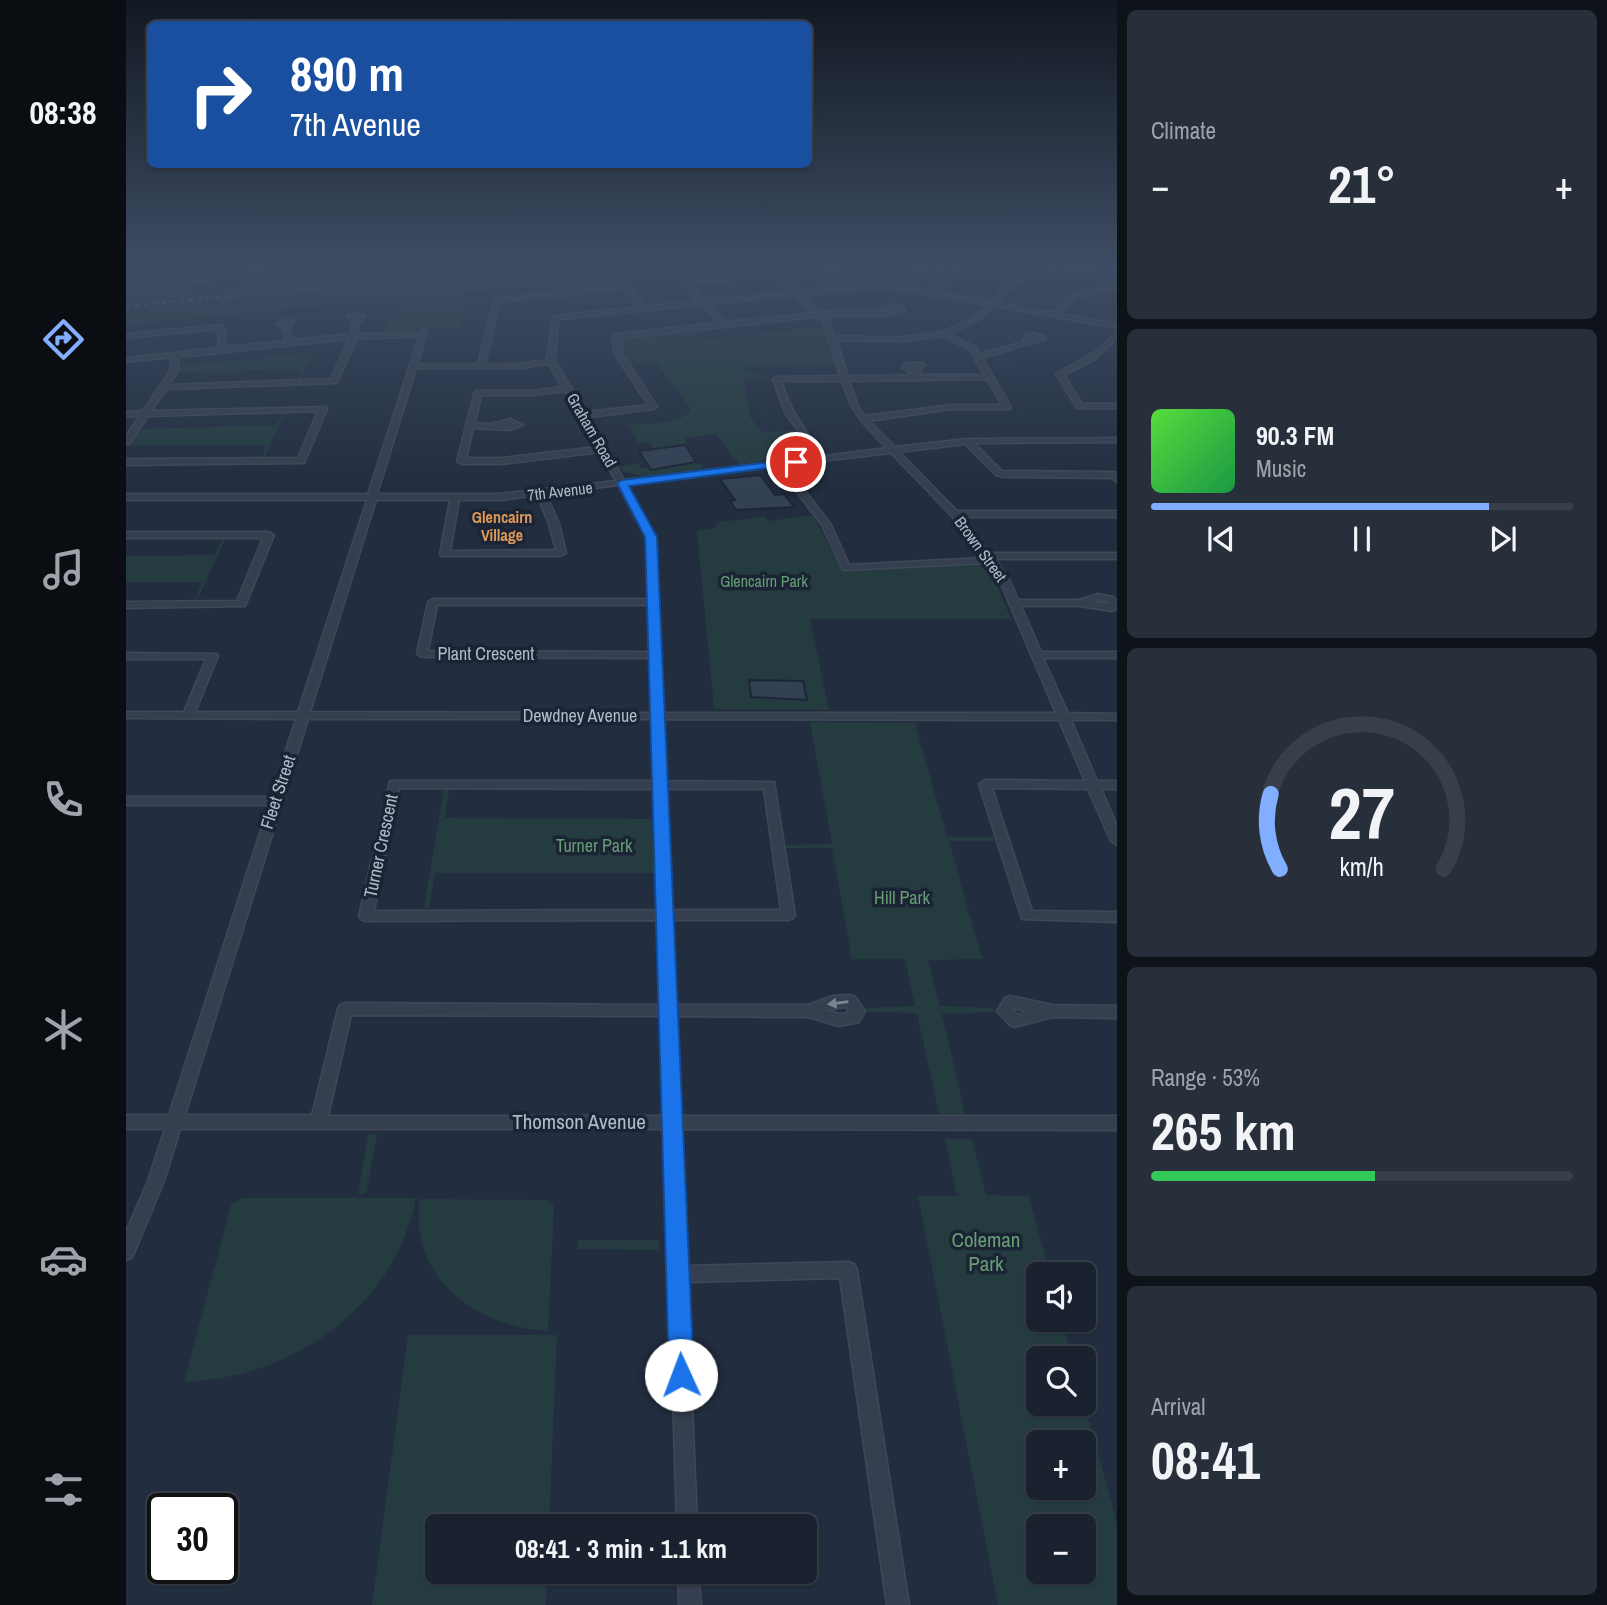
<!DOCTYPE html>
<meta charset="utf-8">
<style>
body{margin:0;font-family:"Archivo Narrow",sans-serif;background:#272f3b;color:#f1f3f6;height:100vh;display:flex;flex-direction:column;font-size:26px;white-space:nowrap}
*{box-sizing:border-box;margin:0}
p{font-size:23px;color:#9fa4aa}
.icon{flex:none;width:38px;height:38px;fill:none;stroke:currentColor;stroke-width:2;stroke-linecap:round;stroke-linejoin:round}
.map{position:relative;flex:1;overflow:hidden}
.panel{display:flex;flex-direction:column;gap:10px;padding:10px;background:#0e131a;width:490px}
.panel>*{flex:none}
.banner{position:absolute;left:21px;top:21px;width:665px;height:147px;border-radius:10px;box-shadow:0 2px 5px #0004,0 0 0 2px #383f4b;background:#1a4fa0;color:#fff;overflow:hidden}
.tools{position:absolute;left:900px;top:1262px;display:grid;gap:14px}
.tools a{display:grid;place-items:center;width:70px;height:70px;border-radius:10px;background:#1a222f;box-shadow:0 2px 5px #0004,0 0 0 2px #383f4b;font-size:35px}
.speed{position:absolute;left:21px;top:1493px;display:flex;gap:14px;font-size:35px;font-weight:700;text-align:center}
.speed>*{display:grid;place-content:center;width:91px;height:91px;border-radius:50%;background:#1a222f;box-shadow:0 2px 5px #0004,0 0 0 2px #383f4b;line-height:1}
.speed .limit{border:4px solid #111;border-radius:10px;background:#fff;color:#111}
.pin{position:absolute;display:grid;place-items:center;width:60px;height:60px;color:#fff;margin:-30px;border:4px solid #fff;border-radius:50%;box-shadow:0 2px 7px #0007}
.me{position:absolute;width:77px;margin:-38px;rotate:358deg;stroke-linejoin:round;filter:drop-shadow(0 0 5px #0008)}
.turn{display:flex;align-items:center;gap:24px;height:147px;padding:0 28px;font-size:32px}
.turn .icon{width:91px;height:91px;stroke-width:2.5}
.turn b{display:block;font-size:49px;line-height:60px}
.big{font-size:52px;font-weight:700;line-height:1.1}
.panel .card{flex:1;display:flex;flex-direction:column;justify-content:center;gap:10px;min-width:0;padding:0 24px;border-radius:10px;background:#272f3b}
.panel .dial{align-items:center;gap:0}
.dial svg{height:182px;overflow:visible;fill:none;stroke:#383f4b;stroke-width:7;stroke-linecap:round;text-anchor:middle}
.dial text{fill:#f1f3f6;stroke:none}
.song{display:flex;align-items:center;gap:21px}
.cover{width:84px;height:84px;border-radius:10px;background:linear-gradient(135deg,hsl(110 70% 55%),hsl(140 70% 35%))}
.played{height:7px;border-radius:4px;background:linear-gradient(90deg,#81aeff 80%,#383f4b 80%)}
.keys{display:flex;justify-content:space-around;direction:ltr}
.heat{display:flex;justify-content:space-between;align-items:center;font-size:38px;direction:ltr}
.charge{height:10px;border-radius:5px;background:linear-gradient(90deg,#34c759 53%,#383f4b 0)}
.trip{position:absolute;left:299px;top:1514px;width:392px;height:70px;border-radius:10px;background:#1a222f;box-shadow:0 2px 5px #0004,0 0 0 2px #383f4b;font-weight:700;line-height:70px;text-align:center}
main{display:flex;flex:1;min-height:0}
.tab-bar{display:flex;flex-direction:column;width:126px;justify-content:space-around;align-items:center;background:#0a0e13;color:#9fa4aa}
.tab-bar .icon{width:49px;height:49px}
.tab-bar .current{color:#81aeff}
.tab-bar b{font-size:32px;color:#f1f3f6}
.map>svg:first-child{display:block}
</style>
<main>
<nav class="tab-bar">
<b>08:38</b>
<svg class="icon current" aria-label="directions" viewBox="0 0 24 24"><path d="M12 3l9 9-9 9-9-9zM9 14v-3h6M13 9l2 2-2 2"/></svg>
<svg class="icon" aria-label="music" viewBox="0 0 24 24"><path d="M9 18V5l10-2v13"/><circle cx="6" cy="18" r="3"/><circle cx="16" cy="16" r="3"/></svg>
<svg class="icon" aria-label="phone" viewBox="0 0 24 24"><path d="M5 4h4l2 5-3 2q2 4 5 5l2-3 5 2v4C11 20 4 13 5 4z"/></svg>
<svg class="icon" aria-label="climate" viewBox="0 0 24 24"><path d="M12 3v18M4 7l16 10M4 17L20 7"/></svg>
<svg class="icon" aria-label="car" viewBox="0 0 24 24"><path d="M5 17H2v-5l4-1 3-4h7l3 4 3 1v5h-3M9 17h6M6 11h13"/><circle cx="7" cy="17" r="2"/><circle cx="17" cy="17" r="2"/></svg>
<svg class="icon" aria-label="filters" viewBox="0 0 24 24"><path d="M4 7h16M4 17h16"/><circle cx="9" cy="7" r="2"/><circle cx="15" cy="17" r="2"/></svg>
</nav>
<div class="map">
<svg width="991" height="1605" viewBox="0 0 991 1605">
<rect width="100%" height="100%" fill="#222d3f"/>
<g fill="#243c40" fill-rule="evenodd">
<polygon points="194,265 347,268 345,277 475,265 627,265 341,292 333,328 292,328 285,333 259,333 270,304 189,307 0,325 0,280 72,280 65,292 186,281"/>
<path d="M695,327L708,365H627L616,370L642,378L617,377L624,417L637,433L667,430L688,453L686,456L613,464L590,434L558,438L561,443L528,449L524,442L513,443L501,425C521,423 551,425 566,411L530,362L503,364L497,352L495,338L567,330L576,340Z"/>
<polygon points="190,342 192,342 174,380 171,380 176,369 52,372 54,366 185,353"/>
<polygon points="157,412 159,412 138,458 135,458 141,445 4,445 15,429 151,425"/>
<polygon points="518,462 511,468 522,468 525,471 571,462 577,466 574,469 519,476 497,472 494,466"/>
<polygon points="687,515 716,571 858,563 868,578 885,619 684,619 703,710 588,709 571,531 590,528 589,525 593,522 639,517 642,521"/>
<polygon points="97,538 100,538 70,602 68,602 76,582 0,582 0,556 88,555"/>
<polygon points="684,722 789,723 821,837 868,837 869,841 823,841 856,959 802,960 814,1006 867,1008 868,1012 816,1014 839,1114 813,1114 791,1013 738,1012 737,1008 789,1006 779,959 726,959 706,848 656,848 656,845 706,844"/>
<polygon points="318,788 323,788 319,818 526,819 528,873 309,873 303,908 298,908"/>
<polygon points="242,1134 251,1134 240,1194 232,1194"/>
<path d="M819,1139H846L860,1195L903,1196L924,1274H912V1320H936L946,1358H912V1404H957V1398L991,1523V1605H872L792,1196H831ZM957,1442V1488H912V1442ZM957,1526V1572H912V1526Z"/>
<path d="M116,1198H290C269,1308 166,1378 58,1382L105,1205Z"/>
<path d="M294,1199L421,1200L428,1207L422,1331C352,1327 282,1279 294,1199Z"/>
<polygon points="452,1240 533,1240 533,1250 452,1249"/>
<polygon points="282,1335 431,1335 423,1526 312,1526 312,1572 421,1572 420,1605 246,1605"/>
</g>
<g fill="#334155" stroke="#1d2636" stroke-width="2">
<polygon points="559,445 570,462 525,470 513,451"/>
<polygon points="634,475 649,495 658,494 668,507 610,510 604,501 609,500 594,479"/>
<polygon points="623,680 677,681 681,700 625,697"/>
</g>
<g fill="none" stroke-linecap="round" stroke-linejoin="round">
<g stroke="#3f4858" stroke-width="3">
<g id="minor">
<polygon points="147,265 160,265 75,281 0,280 0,276 75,277"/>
<path d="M758,265H789L823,271L830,265H836L808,291L865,301L881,285L894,276L952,267L955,265H985L964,269L991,285V290L950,297L935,314L991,324V328L868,306L850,321L823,334L850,347L854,354L897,342L899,335L907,333L919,337V339L856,358L885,407L884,409H825L743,421L769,447L841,439L991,438V442L848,443L876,471L988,472L991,473V482L986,478L878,477L870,475L839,444L773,452L831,511H991V517H836L863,553H991V559H869L883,579L892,600H953L972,594L987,597L991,601V608L986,611L954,606H895L915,652H991V658H917L942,713L991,714V720H945L971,781H991V789H975L991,826V845L985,841L962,789L866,788L906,911L991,912V922L896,919L853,784L859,780L959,781L933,720L537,719L540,781L648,782L669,915L667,918L662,920H546L549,1005H682L707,996L724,995L729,997L739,1011L733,1022L713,1026L682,1017L550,1016L554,1116H991V1130L555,1129L560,1266L722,1262L728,1264L731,1270L783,1605H761L714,1278L561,1282L571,1526H551L539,1129H54L38,1181L6,1258L0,1260V1232L22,1181L39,1129H0V1115H43L143,805H0V797H145L170,719L0,718V712H58L80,659H0V653L91,654L92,656L69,712H172L241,500H0V494H242L293,337L231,338L211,383L40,389L25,411L200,407L201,409L178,463L0,465V459L172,458L192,411L22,416L3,444H0V436L14,416H0V412L17,411L44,371L45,357L0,362V358L93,348L92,329L0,338V334L95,325L98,327L100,347L160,341L157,329L150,323L166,318L169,320L163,328L167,340L225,334L226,322L220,316C224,313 235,313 239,316L232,323V334L294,333L297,328H301L292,364H352L368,300L371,298L501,285L520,306L572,301L555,282L558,280L647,272L671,291L722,286L711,276L698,270L712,267L715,269L716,274L729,286L746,284L801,290L819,274ZM956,270L985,287L946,294L928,313L871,303L885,288L898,279ZM646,276L664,292L579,300L563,283ZM746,288L784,291L861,305C821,345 761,337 708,336L703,321L698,316C718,314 766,319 779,311L776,307L767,305L747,311L717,310L694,312L675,295ZM499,289L513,307L427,316L421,360L393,364H359L374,302ZM668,296L687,313L600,322L583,304ZM576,305L593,323L490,334L486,336L489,354L522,405L460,412L429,362L432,319ZM691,317L697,322L714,376L651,377L647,379L659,412L690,457L498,480L463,417L527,409L531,407L497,354L494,338ZM816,336L844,350L858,375H795L793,371L799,365L798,363H780L776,367L787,375L722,376L710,340L779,341ZM223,339L205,379L43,385L52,371L53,357ZM423,364L436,387L407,391H349L331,461L335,464H376L474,452L490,481L374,494H251L290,368H393ZM861,379L876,405H825L739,416L732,406L723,381ZM655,381H716C727,415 736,423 761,448L699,456C679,433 664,410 655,381ZM439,391L471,447L376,458H340L347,428L383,430L397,425L385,419L364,424L349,423L355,395H407ZM765,453L826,516L857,558L723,565L705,525L659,465ZM651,466L696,525L717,570L861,563L873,579L930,713H537L535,657L536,655L535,653L530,537L500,484ZM492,485L520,537L522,599H307L302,602L291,654L296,657L524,658L526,713L184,712L250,500H324L314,554L316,556H435L440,553L433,524L420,494ZM411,495L423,524L430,550L324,551L333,500H374ZM973,600L980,601L983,604L967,602ZM311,605H522L524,652L302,651ZM182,719H526L528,781H264L233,916L235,919L240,921L532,920L535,1005L219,1003L214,1005L212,1009L186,1115H59ZM273,788L528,789L532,910L248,911ZM540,789H638L655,910H545ZM720,1007L723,1013L713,1014L700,1010ZM225,1015L535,1016L538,1116H202Z"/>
<polygon points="991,332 991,338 968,360 938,375 956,404 991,404 991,408 951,408 930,374 969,352"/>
<polygon points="0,532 143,532 148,535 119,606 0,608 0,602 111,601 137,538 0,538"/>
<path d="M884,996L926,1005L991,1006V1018L926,1017L889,1027L884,1025L871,1011L879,998ZM888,1008L902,1012L892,1015L886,1010Z"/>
<polygon points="552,1572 572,1572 575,1605 553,1605"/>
</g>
</g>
<use href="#minor" fill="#363f4f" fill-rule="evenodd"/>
<polyline stroke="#576376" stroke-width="2" stroke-dasharray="4.5 4.5" stroke-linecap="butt" points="0,306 448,265"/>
</g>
<defs><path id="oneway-solid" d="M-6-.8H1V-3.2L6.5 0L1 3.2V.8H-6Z" transform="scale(1.75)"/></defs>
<use fill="#7a8393" href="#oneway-solid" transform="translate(712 1003) rotate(172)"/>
<linearGradient id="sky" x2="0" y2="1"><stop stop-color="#131923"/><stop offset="0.54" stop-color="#3e4c63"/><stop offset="1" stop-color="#3e4c63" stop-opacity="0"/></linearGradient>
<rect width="991" height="490" fill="url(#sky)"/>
<polygon fill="#1a73e8" stroke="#114b97" stroke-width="2" points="670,459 674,459 674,464 503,486 531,537 568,1375 564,1383 555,1387 547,1383 543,1375 519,537 491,483 496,480"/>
<g text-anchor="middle" stroke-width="7" stroke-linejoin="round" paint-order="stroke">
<g font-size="16" fill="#b1baca" stroke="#1b2434">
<text transform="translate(466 430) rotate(60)" y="6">Graham Road</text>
<text transform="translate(434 491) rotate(-7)" y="6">7th Avenue</text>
<text transform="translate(855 549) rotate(54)" y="6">Brown Street</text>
</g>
<g font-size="16" font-weight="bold" fill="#dd9759" stroke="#1b2434">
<text x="376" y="523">Glencairn<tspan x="376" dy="18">Village</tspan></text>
</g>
<g font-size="16" fill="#679d75" stroke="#1b2434">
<text x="638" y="587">Glencairn Park</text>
</g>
<g font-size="18" fill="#b1baca" stroke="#1b2434">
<text x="360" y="660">Plant Crescent</text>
<text x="454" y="722">Dewdney Avenue</text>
<text transform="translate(152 792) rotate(-72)" y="6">Fleet Street</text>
<text transform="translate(255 846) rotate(-78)" y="6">Turner Crescent</text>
</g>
<g font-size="18" fill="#679d75" stroke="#1b2434">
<text x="468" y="852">Turner Park</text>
<text x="776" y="904">Hill Park</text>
</g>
<g font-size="21" fill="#b1baca" stroke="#1b2434">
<text x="453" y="1129">Thomson Avenue</text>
</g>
<g font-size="21" fill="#679d75" stroke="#1b2434">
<text x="860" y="1247">Coleman<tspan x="860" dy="24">Park</tspan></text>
</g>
</g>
</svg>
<div class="tools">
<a><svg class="icon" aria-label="sound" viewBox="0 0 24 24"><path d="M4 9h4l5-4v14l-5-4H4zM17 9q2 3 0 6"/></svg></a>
<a><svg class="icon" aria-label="search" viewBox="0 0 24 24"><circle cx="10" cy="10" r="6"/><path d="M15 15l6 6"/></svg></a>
<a>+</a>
<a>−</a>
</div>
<div class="speed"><div class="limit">30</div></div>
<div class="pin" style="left:670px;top:462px;background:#d93025"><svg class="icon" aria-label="arrive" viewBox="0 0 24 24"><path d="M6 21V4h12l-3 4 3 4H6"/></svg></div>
<svg class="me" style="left:555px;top:1375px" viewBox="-20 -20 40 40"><circle r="19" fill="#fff"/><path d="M0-13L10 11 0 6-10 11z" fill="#1a73e8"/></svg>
<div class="trip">08:41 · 3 min · 1.1 km</div>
<div class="banner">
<div class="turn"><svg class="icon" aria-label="right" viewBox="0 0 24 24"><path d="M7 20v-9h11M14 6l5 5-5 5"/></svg><div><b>890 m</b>7th Avenue</div></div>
</div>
</div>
<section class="panel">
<div class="card"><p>Climate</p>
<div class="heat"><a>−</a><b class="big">21°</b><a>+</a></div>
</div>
<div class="card">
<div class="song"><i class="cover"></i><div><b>90.3 FM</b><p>Music</p></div></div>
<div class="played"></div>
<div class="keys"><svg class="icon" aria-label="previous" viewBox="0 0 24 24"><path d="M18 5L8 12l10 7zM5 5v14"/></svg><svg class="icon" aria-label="pause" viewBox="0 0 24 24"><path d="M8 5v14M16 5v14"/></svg><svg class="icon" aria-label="next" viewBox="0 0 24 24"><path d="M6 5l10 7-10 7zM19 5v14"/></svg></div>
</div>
<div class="card dial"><svg viewBox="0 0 100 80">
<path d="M14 69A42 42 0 1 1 86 69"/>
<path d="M14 69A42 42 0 0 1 10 36" stroke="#81aeff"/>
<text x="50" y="56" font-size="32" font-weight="700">27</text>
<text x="50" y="72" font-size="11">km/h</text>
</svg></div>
<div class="card"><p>Range · 53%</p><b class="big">265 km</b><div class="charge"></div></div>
<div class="card"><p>Arrival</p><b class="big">08:41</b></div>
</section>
</main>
